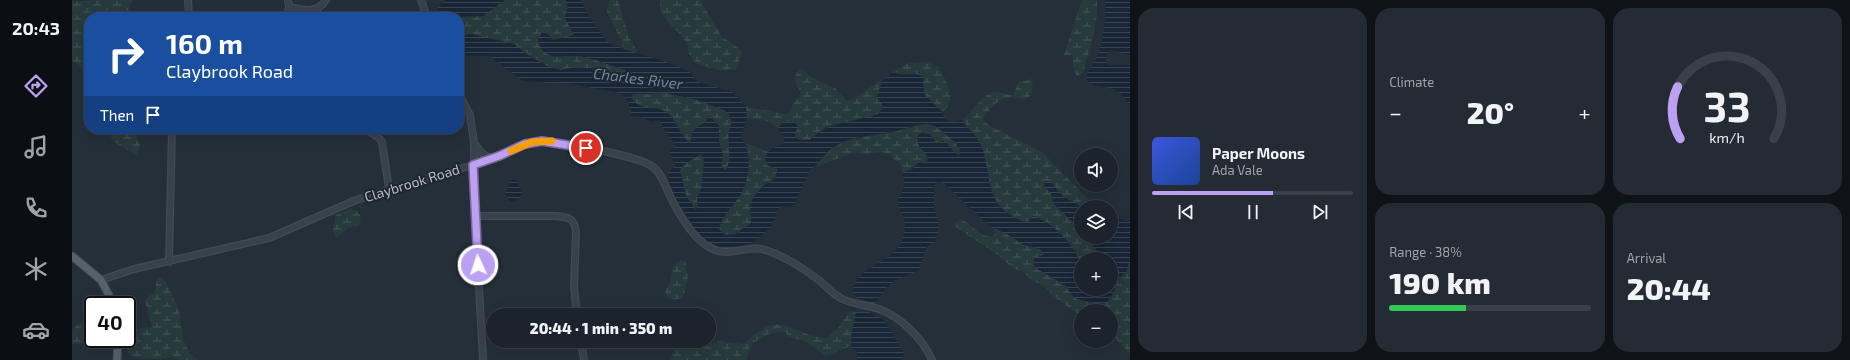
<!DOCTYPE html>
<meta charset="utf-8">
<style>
body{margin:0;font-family:"Exo 2",sans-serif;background:#252b34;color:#f1f3f6;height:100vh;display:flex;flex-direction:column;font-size:15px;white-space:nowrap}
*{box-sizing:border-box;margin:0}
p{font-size:13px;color:#a0a4a9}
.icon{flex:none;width:22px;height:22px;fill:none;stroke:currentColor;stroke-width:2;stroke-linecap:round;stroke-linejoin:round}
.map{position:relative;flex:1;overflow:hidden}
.details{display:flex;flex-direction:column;gap:8px;padding:8px;background:#0f1318;width:720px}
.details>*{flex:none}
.top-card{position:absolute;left:12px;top:12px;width:380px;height:122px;border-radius:16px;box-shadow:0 4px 16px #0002,0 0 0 1px #3a4048;background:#1a4fa0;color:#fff;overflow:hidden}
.buttons{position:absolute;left:1002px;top:148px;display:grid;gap:8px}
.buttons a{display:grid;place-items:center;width:44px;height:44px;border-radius:50%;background:#1c232c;box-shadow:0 4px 16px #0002,0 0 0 1px #3a4048;font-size:20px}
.speed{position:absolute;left:12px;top:296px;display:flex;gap:8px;font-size:20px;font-weight:700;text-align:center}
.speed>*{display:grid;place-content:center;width:52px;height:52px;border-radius:50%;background:#1c232c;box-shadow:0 4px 16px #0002,0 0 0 1px #3a4048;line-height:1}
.speed .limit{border:2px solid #111;border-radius:6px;background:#fff;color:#111}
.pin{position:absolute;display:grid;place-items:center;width:34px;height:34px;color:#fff;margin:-17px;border:2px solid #fff;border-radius:50%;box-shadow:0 1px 4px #0007}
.me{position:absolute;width:44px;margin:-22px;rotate:357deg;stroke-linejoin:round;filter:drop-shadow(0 0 3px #0008)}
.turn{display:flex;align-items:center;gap:14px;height:84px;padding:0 16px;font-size:18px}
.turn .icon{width:52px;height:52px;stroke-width:2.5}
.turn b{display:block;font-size:28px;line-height:34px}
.then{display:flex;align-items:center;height:38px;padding:0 16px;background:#0003;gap:8px;font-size:15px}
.big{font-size:30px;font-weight:800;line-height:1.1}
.details .card{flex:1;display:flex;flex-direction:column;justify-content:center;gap:6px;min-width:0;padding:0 14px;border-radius:16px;background:#252b34}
.details .dial{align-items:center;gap:0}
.dial svg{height:104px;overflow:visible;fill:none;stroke:#3a4048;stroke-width:7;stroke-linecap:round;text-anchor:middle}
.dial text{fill:#f1f3f6;stroke:none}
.song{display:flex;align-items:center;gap:12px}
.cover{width:48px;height:48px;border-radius:6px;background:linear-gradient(135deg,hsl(230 70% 55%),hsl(220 70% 35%))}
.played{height:4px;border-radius:2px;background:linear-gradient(90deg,#bca0f2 60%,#3a4048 60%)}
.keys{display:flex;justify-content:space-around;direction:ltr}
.heat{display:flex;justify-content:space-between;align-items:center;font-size:22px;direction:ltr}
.charge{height:6px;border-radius:3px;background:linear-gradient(90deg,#34c759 38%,#3a4048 0)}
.details .tiles{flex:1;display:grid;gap:8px;grid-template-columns:repeat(3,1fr)}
.card:first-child{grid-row:span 2}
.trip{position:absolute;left:414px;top:308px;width:230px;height:40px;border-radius:20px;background:#1c232c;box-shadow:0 4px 16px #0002,0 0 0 1px #3a4048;font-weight:800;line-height:40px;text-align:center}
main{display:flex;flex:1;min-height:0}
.menu{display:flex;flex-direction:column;width:72px;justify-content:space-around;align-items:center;background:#0b0e12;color:#a0a4a9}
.menu .icon{width:28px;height:28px}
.menu .selected{color:#bca0f2}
.menu b{font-size:18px;color:#f1f3f6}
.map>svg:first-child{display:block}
</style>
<main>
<nav class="menu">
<b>20:43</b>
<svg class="icon selected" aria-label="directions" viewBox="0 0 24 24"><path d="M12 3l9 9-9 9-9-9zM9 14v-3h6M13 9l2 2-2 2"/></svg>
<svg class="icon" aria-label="music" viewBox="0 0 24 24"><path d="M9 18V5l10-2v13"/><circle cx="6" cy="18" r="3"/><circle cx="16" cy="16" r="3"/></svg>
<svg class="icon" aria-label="phone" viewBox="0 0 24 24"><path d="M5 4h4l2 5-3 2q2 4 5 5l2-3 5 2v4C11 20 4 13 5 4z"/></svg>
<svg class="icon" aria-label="climate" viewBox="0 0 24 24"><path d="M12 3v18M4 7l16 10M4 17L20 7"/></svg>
<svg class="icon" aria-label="car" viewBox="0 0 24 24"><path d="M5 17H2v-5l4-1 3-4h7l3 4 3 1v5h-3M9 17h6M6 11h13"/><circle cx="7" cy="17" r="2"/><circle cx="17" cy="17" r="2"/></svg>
</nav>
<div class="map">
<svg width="1058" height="360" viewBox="0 0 1058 360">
<defs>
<pattern id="wetland-marsh" width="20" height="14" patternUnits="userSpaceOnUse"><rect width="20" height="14" fill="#273a3c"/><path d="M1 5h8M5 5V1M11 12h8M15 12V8" fill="none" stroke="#445557"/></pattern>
<pattern id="water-rules" width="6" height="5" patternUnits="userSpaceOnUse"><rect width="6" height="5" fill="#192637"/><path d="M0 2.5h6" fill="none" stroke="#384452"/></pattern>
</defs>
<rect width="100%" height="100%" fill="#252f3a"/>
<g fill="url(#wetland-marsh)">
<path d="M22,0H61L58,5L57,17H17V82C12,75 9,63 0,61V2Z"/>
<path d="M433,0H494C496,7 494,10 494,16C494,22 499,29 502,34L500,36L480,40L478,36L471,33L499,56H512L560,72V74L555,76L520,68H497L489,70L477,67L438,43L409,38L405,35L390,41L387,38V17L411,16Z"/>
<polygon points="537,0 546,0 556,34 566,53 549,48 550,42 535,12"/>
<path d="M588,0H628L650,37L667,48L670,53L664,69L662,70H648L626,65L616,53C619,38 595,26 589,12C588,9 588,4 588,0Z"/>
<path d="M1010,0H1025C1026,24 1018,51 1011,73L1005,76L1002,72L1000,55H992Z"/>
<path d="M856,62L867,67C874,83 887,97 871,112L855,99L850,90L832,74L821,72L836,63Z"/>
<path d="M729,68L738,76L764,89L775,101L782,99L807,81H810L806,99L811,106C810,109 810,111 809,112C803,118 766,123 756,126C749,129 744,134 738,140H728L724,138L723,134L709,123L706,128L698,122L675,118L674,107L714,114C719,111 719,107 722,103C731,92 729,93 723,81L724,74Z"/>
<path d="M960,79C961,87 962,94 954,99C948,99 941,96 934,98C926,99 914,112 911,120L918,126L970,152L1023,206C1004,212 989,195 979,182H972L979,194L981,203L1009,230V237H1015L1031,259H1009V262C999,244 982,222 961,216L959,220L956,222L947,220L935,213L926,204L916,181L915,169L904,137L890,120C898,114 911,95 921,92C927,91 935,95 941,95L947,82Z"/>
<path d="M594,93L622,99L652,110L656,113L660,122C652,137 662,155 654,170L649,167L651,155L647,141V134L634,122C625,127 619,129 619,141L616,142L611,137L560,100L559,97L561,94Z"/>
<path d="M859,124C868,129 889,143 888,154L886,155C880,151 878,145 871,141L866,143L863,142L860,136L847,147L855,155L856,160C853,163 847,162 843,165C838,169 838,170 831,172L828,164L817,155L810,152L795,154L781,153L743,167C767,133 790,140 825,131C829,130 833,127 837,126C844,124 852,125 859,124Z"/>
<path d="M37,129H61L68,145L65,155C55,148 36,143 37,129Z"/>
<path d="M674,143L696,152L693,159L695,165L705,169C703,184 695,178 690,188C685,196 682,205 678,214L680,218L679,223L664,234L653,235L647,229L650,220L657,209L676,151Z"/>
<path d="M629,155L632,159L630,187L625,198L626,204L624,210L614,196L608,170C611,164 623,157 629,155Z"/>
<polygon points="276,209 283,210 289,216 288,225 276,228 266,237 264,237 261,230 264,215"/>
<path d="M888,219C900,223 906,236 920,237L923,233V229H927L952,245L968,249L972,255L965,257L964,268L994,286L999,294L1005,299L1028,304L1037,300L1048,277L1054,272L1058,260V354C1040,333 1039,340 1039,311H1009V316L980,295L974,287L961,281L950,271L942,269L926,255L884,227L883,223Z"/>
<path d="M609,260L614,261L616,281L611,298L598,300L593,294C594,289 597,286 598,281C600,272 599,264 609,260Z"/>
<polygon points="87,277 94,282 107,310 111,339 118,354 126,360 107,360 99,357 89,359 59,357 56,354 53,339 55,339 55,330 80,327 73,301 76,297 83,292 85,279"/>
<path d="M778,311L784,312L780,332L779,347C771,347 762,354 754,356L733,341L717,337L713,332C699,330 688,338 678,346L674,360H598L604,347L611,342L627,347H633L647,341L672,344C710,306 716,335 754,338L766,328Z"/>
<polygon points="21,314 21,336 8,344 0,344 0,330 17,315"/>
</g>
<g fill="url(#water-rules)" fill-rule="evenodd">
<path d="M373,0H433L411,16L365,17C363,9 368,6 373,0Z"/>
<path d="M494,0H509L516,15L533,39L538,44L557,51L586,59L617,71L626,82L660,92L674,107L675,118L669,137C681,153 678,181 667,197C660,208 650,215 647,229L653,235L664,234L679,223C680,218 678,215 678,210C678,195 691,186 703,179L705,169L695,165C690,152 702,147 712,144V135L706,128L713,121L723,123L726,127L723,134L724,138L728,140H738C757,121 783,122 807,114L811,106L805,97L810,81L821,72C830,78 842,70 851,77L852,94L870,112L874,120L880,122L890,120C896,130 906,137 910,147C919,171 913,201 939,215C944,218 949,222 956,222L961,216C978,221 1002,244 1008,261C1011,268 1009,281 1009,289H1039V279L1041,273L1039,269V259H1031L1015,237H1039V216L1058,222V260L1054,272L1048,277L1040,295L1034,303L1028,304L1005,299L999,294L994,286L964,268L961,263L962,258L972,255L968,249L952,245L935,234L917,226L873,184L866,181L862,185V208L866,222V232L863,242L855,246L847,270L822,281L813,289L802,305L785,298C768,277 815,262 824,250C831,242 835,228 832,218C830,213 826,207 826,201C826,197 830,195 831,190C833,185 831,178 831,172L840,170L846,163L855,162L856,160L855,155L845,143L846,135L849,133L858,134L863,142L866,143L871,141C878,145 880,151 886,155L888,154C889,147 884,143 879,139C873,134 868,127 860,125C848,121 835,129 824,131C804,135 781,135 762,146C752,152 748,164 738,170L722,205L717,207L708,206C704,212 704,220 699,226C684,246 651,260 629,239C622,233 621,223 615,216C605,201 595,191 597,172L603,166L598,150L603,147L604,144L593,132L588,120L580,122L566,116H559V109L552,95L544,92L499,84L451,81L417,56L387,55V38L390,41L393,40V35L399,34L442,44L458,57L477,67L489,70L497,68H520L555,76L560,74V72C544,67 528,61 512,57C495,52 471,66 466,39L471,32L476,34L481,40L499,36L502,34L493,19L496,7ZM594,93L622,99L652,110L656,113L660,122C652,137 662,155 654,170L649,167L651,155L647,141V126L639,117L636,116L634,122C625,127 619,129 619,141L616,142C609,134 603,118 594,112C582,104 566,112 559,97L561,94ZM629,155L632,159L630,187L625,198L626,204L624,210L614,196L608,170C611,164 623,157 629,155Z"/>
<path d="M1033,0H1058V55L1038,50C1034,55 1033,59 1035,65H1058V105C1051,100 1050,92 1040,89C1032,86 1019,87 1014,79C1014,70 1023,65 1025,57C1032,39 1034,19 1033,0Z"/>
<polygon points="441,179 445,180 450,194 446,200 440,202 437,201 433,193 438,183"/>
<polygon points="973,181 979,182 991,197 1002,202 1009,207 1009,230 981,203 979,194 972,185"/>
<polygon points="784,312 797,312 812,320 832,353 830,360 785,360 785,352 779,347 780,332"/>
</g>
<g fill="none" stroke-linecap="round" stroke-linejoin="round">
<g stroke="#424a54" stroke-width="8">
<g id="minor">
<polyline points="116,0 117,17"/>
<polyline points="349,0 355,17"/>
<path d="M217,7C231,10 245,14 254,0"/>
<polyline points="215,17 217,7 216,0"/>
<polyline points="387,94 398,115 402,143 403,216 411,360"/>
<polyline points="293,129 306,137 310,142 317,189"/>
<polyline points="402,143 410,153 419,159"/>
<path d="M403,216H483C496,217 502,218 504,231L502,287L505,315"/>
<polyline points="97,262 100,129"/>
<path d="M29,280L62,269L197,238L284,200L401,165L461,142L470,141L481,142C501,145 567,156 581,167C590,174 594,187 599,198C607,214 621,238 637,247C657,259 671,245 690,249C709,254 733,269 748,281C754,286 760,293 767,297C779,305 793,304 807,309C829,317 851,339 860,360"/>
<polyline points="509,341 512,360"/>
</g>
</g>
<g stroke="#424a54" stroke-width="9">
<g id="major">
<polyline points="0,256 29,280 42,305"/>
<polyline points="45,360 46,339"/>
</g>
</g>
<use href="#minor" stroke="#39414b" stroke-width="5.5"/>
<use href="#major" stroke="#57606b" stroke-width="7"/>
</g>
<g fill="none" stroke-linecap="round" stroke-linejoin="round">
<g stroke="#7a689d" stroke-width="10">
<polyline id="route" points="406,265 401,165 427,156 453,144 470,141 514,148"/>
</g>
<use href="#route" stroke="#bca0f2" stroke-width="7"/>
<polyline stroke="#f59e0b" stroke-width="7" points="439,151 460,142 480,141"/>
</g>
<g text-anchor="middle" stroke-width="4" stroke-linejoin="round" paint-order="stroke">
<g font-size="14" fill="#b4bcc6" stroke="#1e2630">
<text transform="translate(340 183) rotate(-17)" y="5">Claybrook Road</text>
</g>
<g font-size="15" font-style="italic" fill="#7087a2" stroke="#1e2630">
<text transform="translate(566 79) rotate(7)" y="5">Charles River</text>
</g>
</g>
</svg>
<div class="buttons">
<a><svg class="icon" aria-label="sound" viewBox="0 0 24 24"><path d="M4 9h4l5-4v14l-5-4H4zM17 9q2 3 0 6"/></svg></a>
<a><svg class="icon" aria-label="layers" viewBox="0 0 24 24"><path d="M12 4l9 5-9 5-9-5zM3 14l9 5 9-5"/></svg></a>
<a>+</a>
<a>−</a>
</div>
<div class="speed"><div class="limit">40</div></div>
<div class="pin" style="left:514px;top:148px;background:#d93025"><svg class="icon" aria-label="arrive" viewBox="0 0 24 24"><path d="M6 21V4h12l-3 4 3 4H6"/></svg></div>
<svg class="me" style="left:406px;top:265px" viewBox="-20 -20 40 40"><circle r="17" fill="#bca0f2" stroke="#fff" stroke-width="3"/><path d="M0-11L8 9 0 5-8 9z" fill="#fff"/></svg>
<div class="trip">20:44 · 1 min · 350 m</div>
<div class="top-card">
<div class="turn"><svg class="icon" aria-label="right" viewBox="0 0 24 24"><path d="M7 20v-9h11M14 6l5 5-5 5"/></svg><div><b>160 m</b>Claybrook Road</div></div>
<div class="then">Then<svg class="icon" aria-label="arrive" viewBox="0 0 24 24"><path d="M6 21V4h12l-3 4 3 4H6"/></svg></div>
</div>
</div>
<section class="details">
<div class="tiles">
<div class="card">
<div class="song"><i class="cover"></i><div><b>Paper Moons</b><p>Ada Vale</p></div></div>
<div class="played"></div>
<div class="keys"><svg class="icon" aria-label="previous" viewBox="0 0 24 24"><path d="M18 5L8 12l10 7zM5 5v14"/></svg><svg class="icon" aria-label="pause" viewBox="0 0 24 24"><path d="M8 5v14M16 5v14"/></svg><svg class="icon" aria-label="next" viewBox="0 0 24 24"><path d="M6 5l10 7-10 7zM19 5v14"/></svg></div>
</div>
<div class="card"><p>Climate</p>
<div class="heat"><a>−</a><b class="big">20°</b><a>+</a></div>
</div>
<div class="card dial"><svg viewBox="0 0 100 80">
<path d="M14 69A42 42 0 1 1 86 69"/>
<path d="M14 69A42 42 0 0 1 12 29" stroke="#bca0f2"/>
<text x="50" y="56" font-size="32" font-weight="700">33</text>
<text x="50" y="72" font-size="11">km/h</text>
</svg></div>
<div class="card"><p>Range · 38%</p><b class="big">190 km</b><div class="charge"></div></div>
<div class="card"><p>Arrival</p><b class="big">20:44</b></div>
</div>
</section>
</main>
